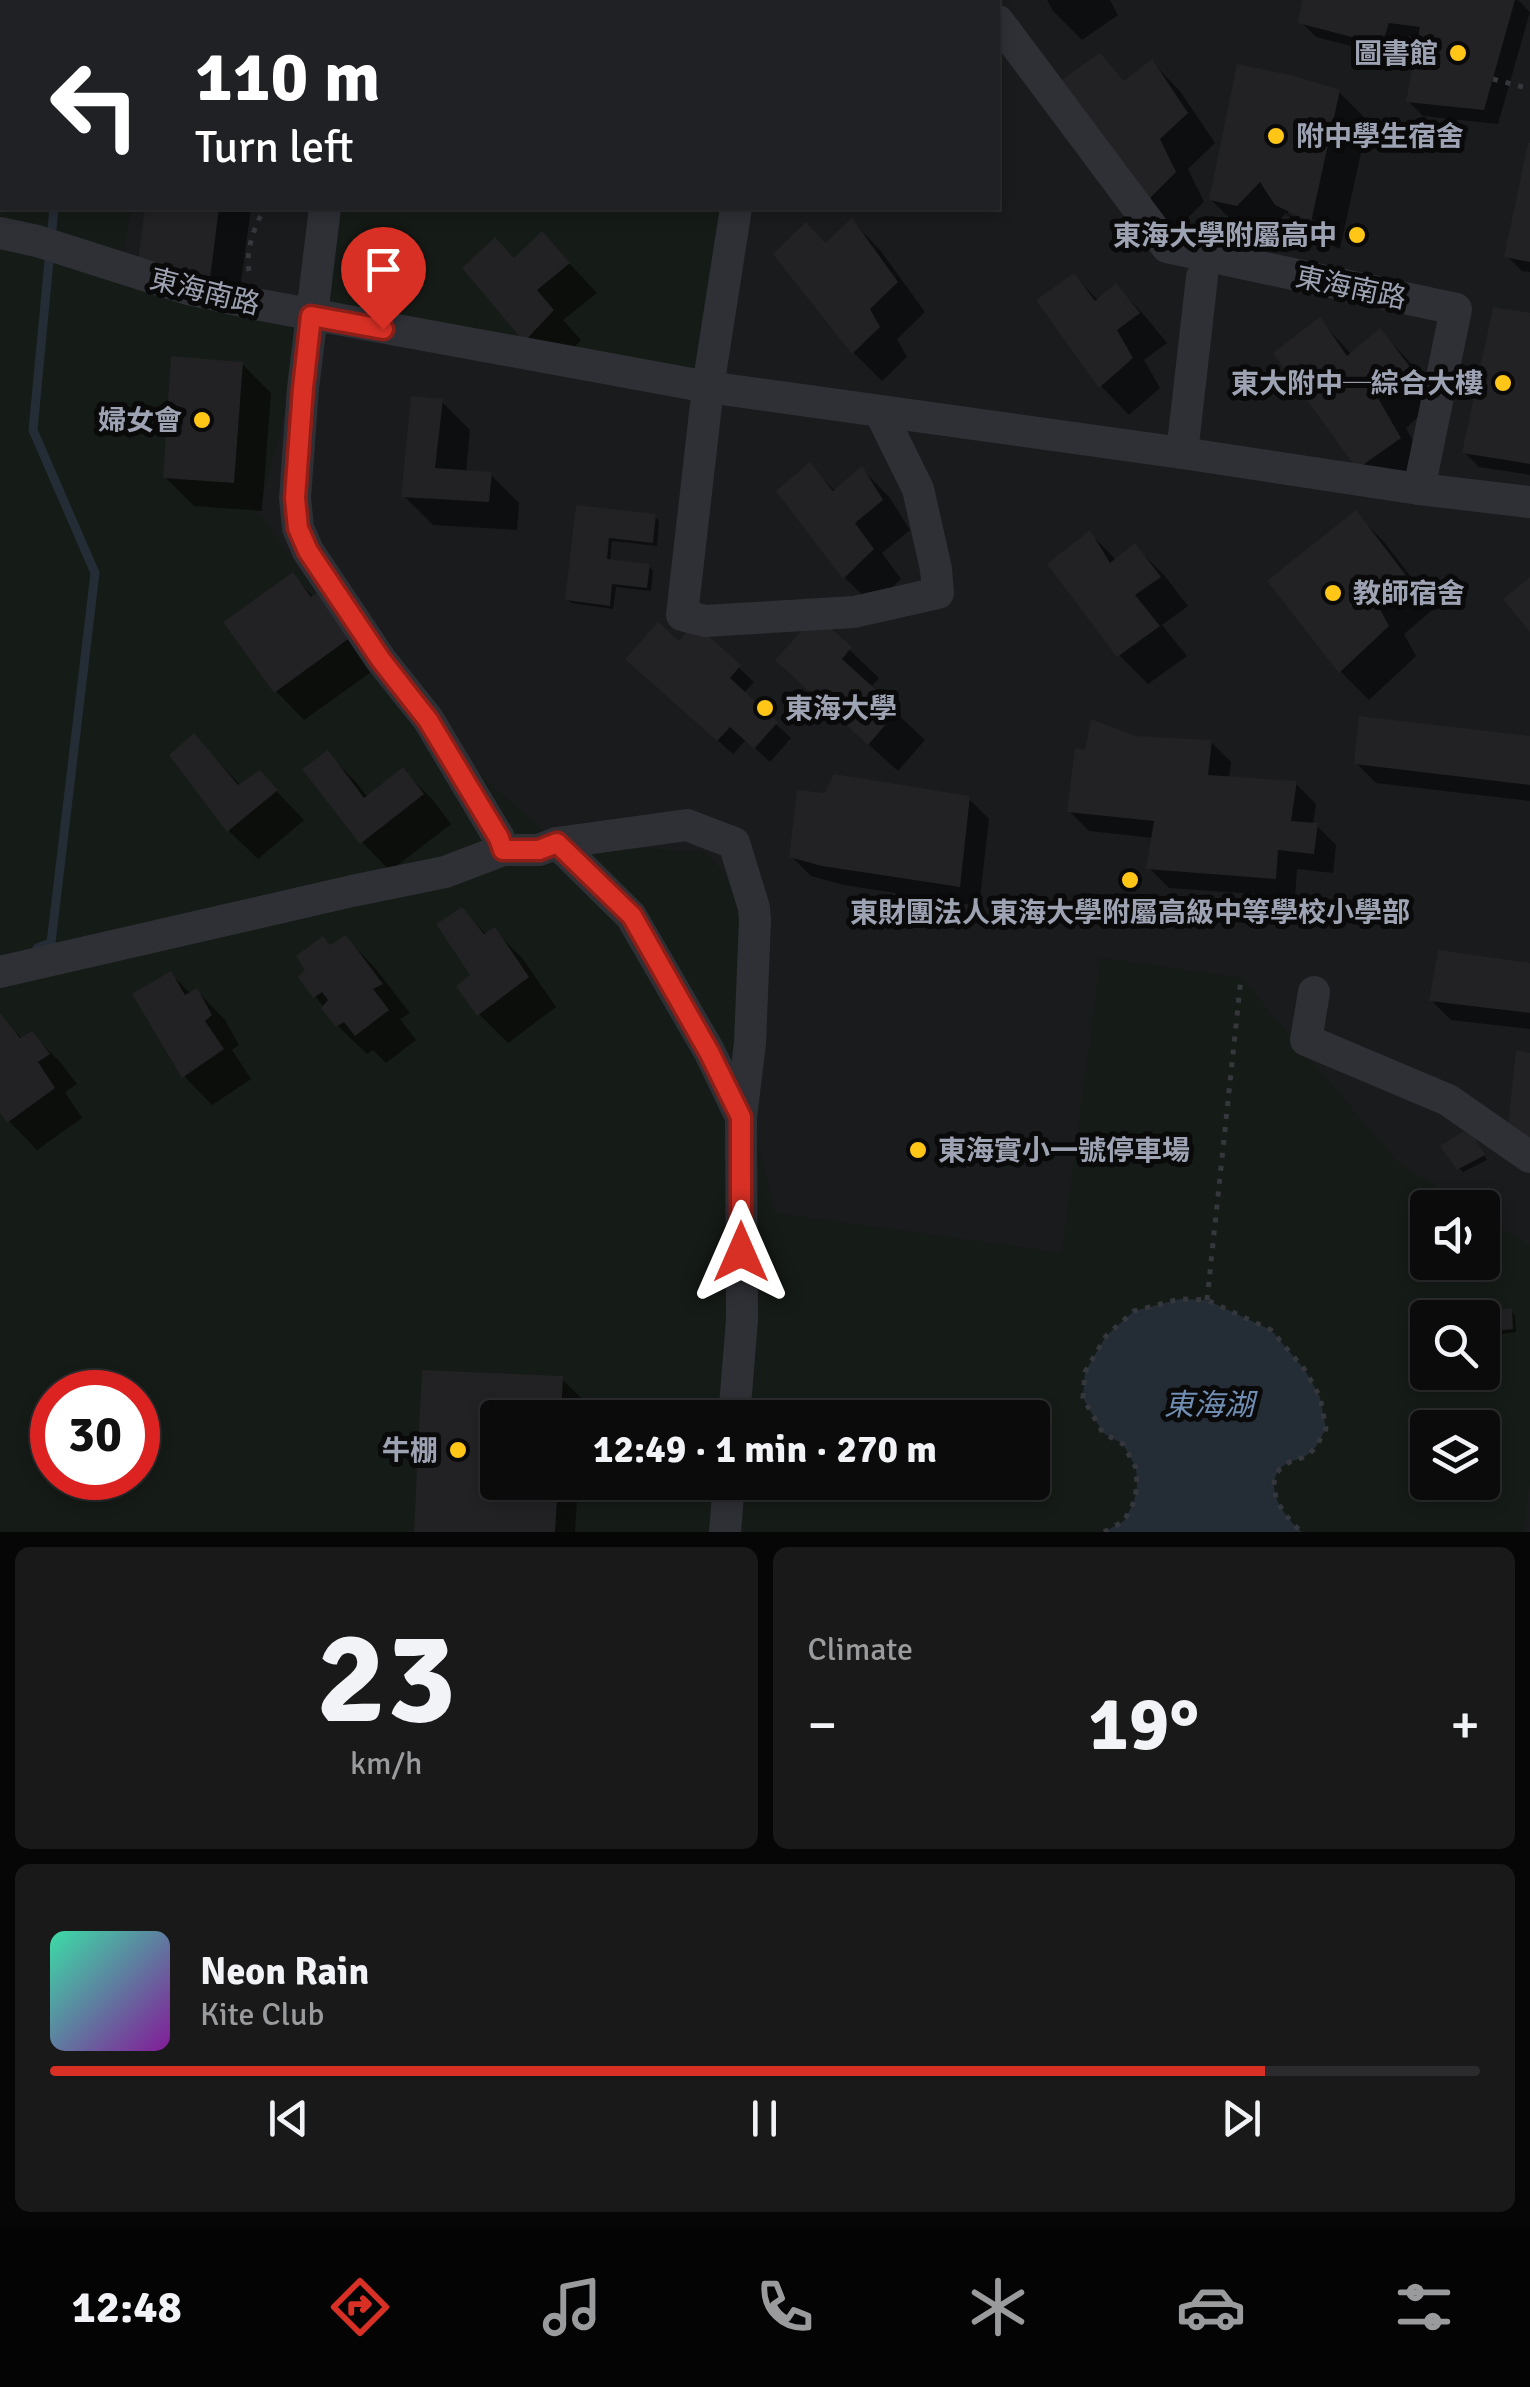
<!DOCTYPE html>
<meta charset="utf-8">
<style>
body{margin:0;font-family:Signika,"Noto Sans TC",sans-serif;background:#19191a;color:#f1f3f6;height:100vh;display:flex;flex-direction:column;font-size:38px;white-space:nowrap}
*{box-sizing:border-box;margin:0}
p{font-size:32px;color:#9a9b9d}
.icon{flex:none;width:55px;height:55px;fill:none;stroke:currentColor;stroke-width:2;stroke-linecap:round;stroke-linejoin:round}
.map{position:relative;height:1532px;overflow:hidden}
.drawer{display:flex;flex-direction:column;gap:15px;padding:15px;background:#060607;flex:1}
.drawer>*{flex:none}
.banner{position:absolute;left:0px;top:0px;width:1000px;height:210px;box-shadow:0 5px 15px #0003,0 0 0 2px #2b2b2d;background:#202124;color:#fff;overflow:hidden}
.controls{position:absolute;left:1410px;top:1190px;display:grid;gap:20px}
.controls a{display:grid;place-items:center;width:90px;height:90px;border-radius:10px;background:#0b0b0c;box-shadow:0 5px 15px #0003,0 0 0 2px #2b2b2d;font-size:50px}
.speed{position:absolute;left:30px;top:1370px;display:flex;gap:20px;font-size:50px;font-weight:700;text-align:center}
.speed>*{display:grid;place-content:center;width:130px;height:130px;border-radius:50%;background:#0b0b0c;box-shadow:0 5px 15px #0003,0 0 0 2px #2b2b2d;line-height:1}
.speed .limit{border:15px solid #d22;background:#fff;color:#111}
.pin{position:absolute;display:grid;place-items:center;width:85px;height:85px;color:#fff;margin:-102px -42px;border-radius:50% 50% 50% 0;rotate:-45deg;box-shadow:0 0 10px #0007}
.pin .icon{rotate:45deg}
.me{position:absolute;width:110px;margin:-55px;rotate:0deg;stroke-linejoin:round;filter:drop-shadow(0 0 8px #0008)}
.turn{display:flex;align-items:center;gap:35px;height:210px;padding:0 30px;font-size:45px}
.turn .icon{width:130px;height:130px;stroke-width:2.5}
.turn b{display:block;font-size:70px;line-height:85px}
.big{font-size:75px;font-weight:800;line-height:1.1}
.drawer .tile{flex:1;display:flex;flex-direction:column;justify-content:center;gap:15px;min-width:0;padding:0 35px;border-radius:15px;background:#19191a}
.drawer .dial{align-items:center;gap:0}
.dial b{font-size:130px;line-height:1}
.song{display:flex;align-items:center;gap:30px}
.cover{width:120px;height:120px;border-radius:15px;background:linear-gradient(135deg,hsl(160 70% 55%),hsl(290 70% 35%))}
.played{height:10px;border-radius:5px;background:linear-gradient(90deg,#d93025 85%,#2b2b2d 85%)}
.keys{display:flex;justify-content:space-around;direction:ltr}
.heat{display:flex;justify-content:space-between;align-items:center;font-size:55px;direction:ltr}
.drawer .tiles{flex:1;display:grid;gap:15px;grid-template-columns:1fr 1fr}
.tile:last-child{grid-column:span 2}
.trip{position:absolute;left:480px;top:1400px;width:570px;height:100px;border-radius:10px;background:#0b0b0c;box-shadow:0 5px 15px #0003,0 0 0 2px #2b2b2d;font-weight:800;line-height:100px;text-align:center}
.dock{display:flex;height:160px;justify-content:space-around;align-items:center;background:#040405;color:#9a9b9d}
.dock .icon{width:70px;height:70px}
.dock .on{color:#d93025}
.dock b{font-size:45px;color:#f1f3f6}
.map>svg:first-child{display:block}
</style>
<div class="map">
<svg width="1530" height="1532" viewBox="0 0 1530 1532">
<rect width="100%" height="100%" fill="#0f0f10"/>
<path fill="#1a1b1d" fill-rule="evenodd" d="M0,0H1530V1532H0ZM2,2H998V208H2ZM1428,1208H1482V1262H1428ZM1428,1318H1482V1372H1428ZM52,1392H138V1478H52ZM498,1418H1032V1482H498ZM1428,1428H1482V1482H1428Z"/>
<path fill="#151b16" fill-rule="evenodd" d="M0,0H776L775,2H2V208H131L121,268L310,316L319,208H744L718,372L311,316L258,513L357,649L484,779L557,843L705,852L754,908L743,1087L775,1213L1062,1253L1101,958L1241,978L1397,1162L1469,1207L1428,1208V1262H1482L1483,1216L1530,1246V1479L1523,1532H0ZM1428,1318H1482V1372H1428ZM52,1392H138V1478H52ZM498,1418H1032V1482H498ZM1428,1428H1482V1482H1428Z"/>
<path fill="#242c35" d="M1180,1299L1207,1300L1271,1330L1305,1370L1320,1397L1326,1429C1321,1437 1316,1450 1307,1455C1298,1461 1287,1460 1279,1470C1264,1490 1286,1519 1302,1532H1104L1124,1521L1134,1502L1137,1486L1136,1468L1123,1444L1103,1433L1083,1398L1085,1372L1106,1336L1134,1311Z"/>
<g fill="#0007" fill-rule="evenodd">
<polygon points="1047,0 1110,0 1118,15 1082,40 1053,11"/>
<polygon points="1305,0 1518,0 1530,12 1498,124 1423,116 1408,101 1420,38 1403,36 1397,58 1316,37 1301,22"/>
<polygon points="1099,56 1126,83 1152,62 1180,91 1215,143 1188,169 1204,202 1174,231 1146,203"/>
<path d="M1339,92L1368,121L1340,249L1307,234L1286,213L1267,233L1240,228L1211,200ZM1288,209L1324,225L1321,230L1288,214Z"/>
<polygon points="1530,147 1530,272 1522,271 1507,256"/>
<polygon points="147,208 251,208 238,305 140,267"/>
<polygon points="852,221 880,250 925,312 897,339 907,357 882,381 854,353 776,254 826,245"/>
<polygon points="542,234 597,293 563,320 581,340 555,369 465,268 515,261"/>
<polygon points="1074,276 1099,301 1116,286 1144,315 1167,343 1144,360 1160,388 1129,415 1101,386"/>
<polygon points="1530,316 1530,475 1479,467 1464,452"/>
<polygon points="1320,320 1352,355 1380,331 1408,360 1438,398 1406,428 1428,468 1388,496 1359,467"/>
<polygon points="242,364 271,393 262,511 194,506 165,477"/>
<polygon points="441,401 470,430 466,473 490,474 519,503 517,530 433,525 404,496"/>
<polygon points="810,465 836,492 862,469 890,498 910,530 882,553 901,579 873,605 844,577"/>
<polygon points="578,508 655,517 659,521 657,546 612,541 610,562 649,566 653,571 651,591 616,587 613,609 571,603 567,599"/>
<polygon points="1355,513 1384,542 1435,608 1404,634 1416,656 1369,700 1340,671"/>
<polygon points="1090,533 1117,561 1135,546 1164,575 1188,606 1162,625 1187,656 1148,684 1119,655"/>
<polygon points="293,575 378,667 304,720 276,691"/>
<polygon points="816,618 879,678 870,688 925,740 898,771 807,689"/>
<polygon points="695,627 754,682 743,694 791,738 770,762 746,740 733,754 643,674 679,644"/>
<polygon points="194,736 241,786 259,773 304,820 258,859 229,831 172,755"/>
<polygon points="1530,738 1530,801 1376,783 1356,763"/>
<polygon points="1135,739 1211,742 1231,762 1229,779 1296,784 1316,804 1313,825 1316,825 1336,845 1333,873 1297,869 1295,897 1169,888 1149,868 1154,838 1089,831 1069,811 1087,754"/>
<polygon points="327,753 356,782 368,798 403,770 432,799 451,824 390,871 362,842"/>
<polygon points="827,796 969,799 989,819 979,906 844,885 811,876 791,856"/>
<polygon points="462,910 487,935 494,930 523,959 556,1007 508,1043 479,1014"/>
<polygon points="346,938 374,967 410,1013 400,1019 416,1040 386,1063 373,1050 367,1054 338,1026 301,977 331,948"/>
<polygon points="1530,966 1530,1029 1451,1020 1431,1000"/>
<polygon points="171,974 191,994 197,991 225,1020 239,1045 232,1050 251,1079 212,1105 184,1076"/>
<polygon points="0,1017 23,1039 32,1034 61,1063 77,1084 65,1092 82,1118 37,1150 9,1121 0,1108"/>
<polygon points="1472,1135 1487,1160 1463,1172 1459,1168"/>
<polygon points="1511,1311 1515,1315 1516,1332 1494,1335 1490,1331"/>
<polygon points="424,1372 562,1379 582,1399 581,1418 498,1418 498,1482 578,1482 575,1532 417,1532"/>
</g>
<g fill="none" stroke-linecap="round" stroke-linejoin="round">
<g stroke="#242c35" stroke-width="9">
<polyline points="125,2 127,0"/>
<polyline points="37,948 51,943 95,573 33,430 54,208"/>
</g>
</g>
<g fill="#222124">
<polygon points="1302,0 1515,0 1484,110 1406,102 1420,27 1389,23 1382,45 1298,23"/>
<polygon points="1100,53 1124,81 1152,59 1188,113 1160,139 1176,172 1144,204 1054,85"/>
<polygon points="1237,64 1291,75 1340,90 1311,222 1275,205 1260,182 1237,206 1209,200"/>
<polygon points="1528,143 1530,143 1530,262 1504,257"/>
<polygon points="145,208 219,208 210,278 137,268"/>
<polygon points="852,218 898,282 870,309 880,327 852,354 773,254 806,222 825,243"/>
<polygon points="542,231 570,263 537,290 554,310 524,342 462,268 495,237 514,258"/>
<polygon points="1074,273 1095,301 1116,283 1140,313 1117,330 1133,358 1099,388 1036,300"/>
<polygon points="1493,307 1530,313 1530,464 1462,453"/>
<polygon points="1320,317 1347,356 1380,328 1411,368 1378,398 1401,438 1357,469 1273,353"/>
<polygon points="171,356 243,362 234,483 163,478"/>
<polygon points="411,396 443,399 435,468 492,472 489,502 401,497"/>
<polygon points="810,462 833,491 862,466 883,500 855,523 874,549 843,579 776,491"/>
<polygon points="576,505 656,514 653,543 609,538 607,559 650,564 647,588 612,584 610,606 565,600"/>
<polygon points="1356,510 1408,578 1377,604 1389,626 1339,673 1267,581"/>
<polygon points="1090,530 1110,563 1135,543 1161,577 1135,595 1160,626 1117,657 1047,564"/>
<polygon points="293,572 311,597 318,592 351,637 274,693 223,622"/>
<polygon points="1530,577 1530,632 1503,599"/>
<polygon points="816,615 852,647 842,659 898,710 868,745 775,660"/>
<polygon points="658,622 679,641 694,623 741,665 730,678 778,722 754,749 730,727 717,741 625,659"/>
<polygon points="1359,716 1530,736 1530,785 1354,764"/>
<polygon points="1091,719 1135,736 1212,740 1208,775 1297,781 1291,821 1318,823 1314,854 1278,850 1276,879 1146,869 1154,821 1067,812 1075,748 1085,750"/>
<polygon points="194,733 238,785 260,770 278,790 227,832 169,755"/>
<polygon points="328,750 364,798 403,767 424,794 360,844 302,769"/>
<polygon points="834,774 970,796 960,887 822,866 789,857 797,790 825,793"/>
<polygon points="462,907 484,934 495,927 529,977 477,1016 456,986 470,975 436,924"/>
<polygon points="346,935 383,984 373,989 389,1010 355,1036 344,1022 336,1027 321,1008 328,1000 322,992 313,998 298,977 305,970 296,956 323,936 330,945"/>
<polygon points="1438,950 1530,963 1530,1013 1429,1001"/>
<polygon points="171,971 185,995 197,988 212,1015 205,1021 224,1049 182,1078 132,994"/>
<polygon points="0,1013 20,1038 32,1031 50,1054 38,1062 55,1088 7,1123 0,1113"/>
<polygon points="1516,1050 1530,1053 1530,1138 1507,1135"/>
<polygon points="1469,1128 1485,1155 1457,1170 1440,1146"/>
<polygon points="1512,1308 1513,1329 1487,1332 1487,1312"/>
<polygon points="422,1370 563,1376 561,1418 498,1418 498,1482 558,1482 555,1532 414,1532"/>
</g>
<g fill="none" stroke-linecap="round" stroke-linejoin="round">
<g stroke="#35373d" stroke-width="5" stroke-dasharray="5 8" stroke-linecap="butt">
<polyline points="104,2 105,0"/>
<polyline points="1493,79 1530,89"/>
<path d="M249,271C245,252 255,224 265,208"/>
<polyline points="1207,1300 1241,978"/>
<path d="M1104,1532L1124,1521L1134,1502L1137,1486L1136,1468L1123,1444L1103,1433L1083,1398L1085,1372L1106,1336L1134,1311L1180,1299L1207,1300L1271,1330L1305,1370L1320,1397L1326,1429C1321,1437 1316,1450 1307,1455C1298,1461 1287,1460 1279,1470C1264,1490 1286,1519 1302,1532"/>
</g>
<g stroke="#2f3036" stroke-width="32">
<polyline points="351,2 352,0"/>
<polyline points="762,2 762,0"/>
<polyline points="998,21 1167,247 1456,309 1419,489"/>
<polyline points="325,208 303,388 295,498 298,528 308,551 381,660 428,719 499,838 503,850"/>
<polyline points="736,208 708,387 682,615 705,621 854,612 938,593 936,569 918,489 880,412"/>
<polyline points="0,233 37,241 188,289 255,304 708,387 1182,453 1419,489 1530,502"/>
<polyline points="1182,453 1202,277"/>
<polyline points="557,843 631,916 709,1051 741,1117 742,1320 734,1418"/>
<polyline points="0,972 352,891 445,872 503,850 539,850 557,843 687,825 734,843 754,908 755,920 750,1043 741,1117"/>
<polyline points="1314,992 1306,1040 1448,1100 1530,1157"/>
<polyline points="725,1532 729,1482"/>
</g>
</g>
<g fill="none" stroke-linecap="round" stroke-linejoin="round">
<g stroke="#8d1f18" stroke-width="25">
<polyline id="route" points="383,329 311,316 303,388 295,498 298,528 308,551 381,660 428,720 499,838 503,850 539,850 557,843 632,916 709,1052 741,1117 741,1252"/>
</g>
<use href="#route" stroke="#d93025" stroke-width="18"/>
</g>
<g fill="#ffc618" stroke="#0a0a0b" stroke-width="4">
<circle cx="1458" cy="53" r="10"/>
<circle cx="1276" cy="136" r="10"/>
<circle cx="1357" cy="235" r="10"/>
<circle cx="1503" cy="383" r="10"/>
<circle cx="202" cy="420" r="10"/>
<circle cx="1333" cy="593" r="10"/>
<circle cx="765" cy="708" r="10"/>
<circle cx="1130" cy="880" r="10"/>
<circle cx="918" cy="1150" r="10"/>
<circle cx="458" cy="1450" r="10"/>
</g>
<g text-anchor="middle" stroke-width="10" stroke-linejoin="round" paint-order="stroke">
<g font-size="28" font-weight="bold" fill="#9ea3b3" stroke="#0a0a0b" text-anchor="end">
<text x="1438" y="63">圖書館</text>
<text x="1296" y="146" text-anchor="start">附中學生宿舍</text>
<text x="1337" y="245">東海大學附屬高中</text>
<text x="1483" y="393">東大附中─綜合大樓</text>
<text x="182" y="430">婦女會</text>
<text x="1353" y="603" text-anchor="start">教師宿舍</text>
<text x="785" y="718" text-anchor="start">東海大學</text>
<text x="1130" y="922" text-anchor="middle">東財團法人東海大學附屬高級中等學校小學部</text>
<text x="938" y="1160" text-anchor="start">東海實小一號停車場</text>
<text x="438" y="1460">牛棚</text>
</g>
<g font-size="28" fill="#9ea3b3" stroke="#0a0a0b">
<text transform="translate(1351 287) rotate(12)" y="10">東海南路</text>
<text transform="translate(205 291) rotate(14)" y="10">東海南路</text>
</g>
<g font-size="30" font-style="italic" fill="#708eb3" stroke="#0a0a0b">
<text x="1209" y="1415">東海湖</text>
</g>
</g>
</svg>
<div class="controls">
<a><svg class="icon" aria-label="sound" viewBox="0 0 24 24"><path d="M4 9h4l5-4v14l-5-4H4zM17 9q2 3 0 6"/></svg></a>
<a><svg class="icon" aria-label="search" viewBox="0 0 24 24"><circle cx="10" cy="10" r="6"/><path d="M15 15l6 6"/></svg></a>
<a><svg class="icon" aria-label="layers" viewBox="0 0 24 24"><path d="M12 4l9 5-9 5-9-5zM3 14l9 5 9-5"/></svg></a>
</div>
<div class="speed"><div class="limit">30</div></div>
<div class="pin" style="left:383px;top:329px;background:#d93025"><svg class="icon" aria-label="arrive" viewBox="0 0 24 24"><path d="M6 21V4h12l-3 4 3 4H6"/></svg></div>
<svg class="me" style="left:741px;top:1252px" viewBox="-20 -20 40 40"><path d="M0-17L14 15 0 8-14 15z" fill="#d93025" stroke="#fff" stroke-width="4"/></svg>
<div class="trip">12:49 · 1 min · 270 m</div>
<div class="banner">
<div class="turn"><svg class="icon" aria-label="left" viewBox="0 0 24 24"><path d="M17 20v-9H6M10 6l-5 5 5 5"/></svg><div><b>110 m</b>Turn left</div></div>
</div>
</div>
<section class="drawer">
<div class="tiles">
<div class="tile dial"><b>23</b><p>km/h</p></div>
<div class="tile"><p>Climate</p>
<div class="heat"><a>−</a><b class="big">19°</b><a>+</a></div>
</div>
<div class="tile">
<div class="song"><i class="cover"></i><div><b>Neon Rain</b><p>Kite Club</p></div></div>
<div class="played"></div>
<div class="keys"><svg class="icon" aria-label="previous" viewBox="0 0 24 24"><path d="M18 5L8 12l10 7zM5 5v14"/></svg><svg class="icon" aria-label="pause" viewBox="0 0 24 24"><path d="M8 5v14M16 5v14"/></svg><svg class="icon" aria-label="next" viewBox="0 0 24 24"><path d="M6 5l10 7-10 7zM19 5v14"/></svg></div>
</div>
</div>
</section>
<nav class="dock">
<b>12:48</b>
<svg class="icon on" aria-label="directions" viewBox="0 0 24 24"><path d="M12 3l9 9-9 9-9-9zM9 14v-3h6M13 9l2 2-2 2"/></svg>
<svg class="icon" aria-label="music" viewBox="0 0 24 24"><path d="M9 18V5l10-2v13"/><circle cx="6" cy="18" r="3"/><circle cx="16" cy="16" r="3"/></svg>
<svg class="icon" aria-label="phone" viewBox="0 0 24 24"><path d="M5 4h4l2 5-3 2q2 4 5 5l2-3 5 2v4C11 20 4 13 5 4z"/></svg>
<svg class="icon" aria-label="climate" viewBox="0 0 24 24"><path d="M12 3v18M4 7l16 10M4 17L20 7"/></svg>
<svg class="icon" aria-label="car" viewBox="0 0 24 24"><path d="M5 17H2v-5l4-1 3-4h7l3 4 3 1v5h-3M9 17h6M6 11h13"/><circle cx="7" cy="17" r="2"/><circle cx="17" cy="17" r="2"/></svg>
<svg class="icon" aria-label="filters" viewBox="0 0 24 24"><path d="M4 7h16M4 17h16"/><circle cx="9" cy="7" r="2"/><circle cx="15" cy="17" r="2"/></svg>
</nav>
